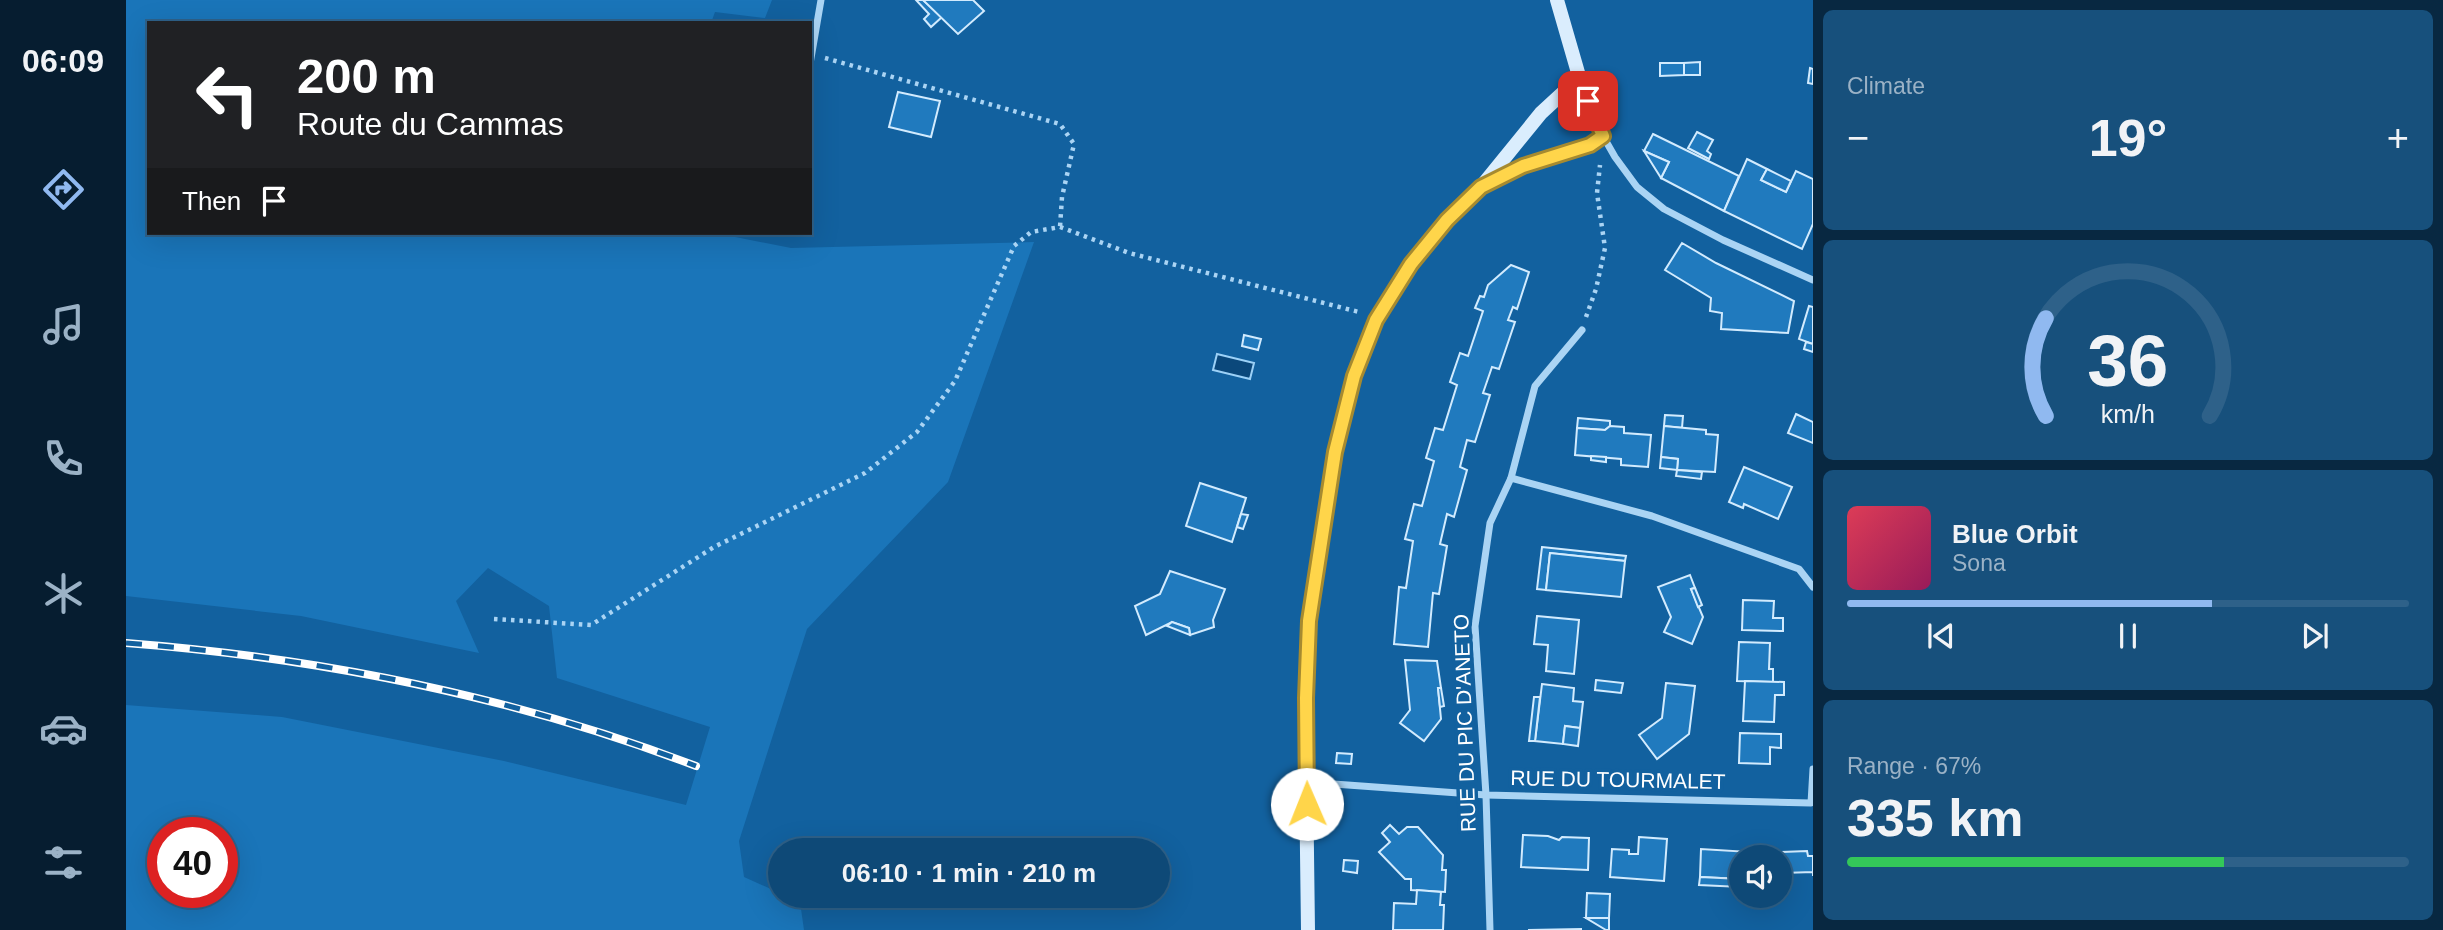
<!DOCTYPE html>
<meta charset="utf-8">
<style>
body{margin:0;font-family:Arial,sans-serif;background:#17507c;color:#f1f3f6;height:100vh;display:flex;flex-direction:column;font-size:26px;white-space:nowrap}
*{box-sizing:border-box;margin:0}
p{font-size:23px;color:#9bb2c6}
.icon{flex:none;width:38px;height:38px;fill:none;stroke:currentColor;stroke-width:2;stroke-linecap:round;stroke-linejoin:round}
.map{position:relative;flex:1;overflow:hidden}
.details{display:flex;flex-direction:column;gap:10px;padding:10px;background:#082841;width:630px}
.details>*{flex:none}
.top-card{position:absolute;left:21px;top:21px;width:665px;height:214px;border-radius:0px;box-shadow:0 7px 28px #0002,0 0 0 2px #2e6189;background:#202124;color:#fff;overflow:hidden}
.fabs{position:absolute;left:1603px;top:845px;display:grid;gap:14px}
.fabs a{display:grid;place-items:center;width:63px;height:63px;border-radius:50%;background:#0e4977;box-shadow:0 7px 28px #0002,0 0 0 2px #2e6189;font-size:35px}
.speed{position:absolute;left:21px;top:817px;display:flex;gap:14px;font-size:35px;font-weight:700;text-align:center}
.speed>*{display:grid;place-content:center;width:91px;height:91px;border-radius:50%;background:#0e4977;box-shadow:0 7px 28px #0002,0 0 0 2px #2e6189;line-height:1}
.speed .limit{border:10px solid #d22;background:#fff;color:#111}
.pin{position:absolute;display:grid;place-items:center;width:60px;height:60px;color:#fff;margin:-30px;border-radius:14px;box-shadow:0 4px 10px #0006}
.me{position:absolute;width:77px;margin:-38px;rotate:359deg;stroke-linejoin:round;filter:drop-shadow(0 0 5px #0008)}
.turn{display:flex;align-items:center;gap:24px;height:147px;padding:0 35px;font-size:32px}
.turn .icon{width:91px;height:91px;stroke-width:2.5}
.turn b{display:block;font-size:49px;line-height:60px}
.then{display:flex;align-items:center;height:66px;padding:0 35px;background:#0003;gap:14px;font-size:26px}
.big{font-size:52px;font-weight:700;line-height:1.1}
.details .tile{flex:1;display:flex;flex-direction:column;justify-content:center;gap:10px;min-width:0;padding:0 24px;border-radius:10px;background:#17507c}
.details .dial{align-items:center;gap:0}
.dial svg{height:182px;overflow:visible;fill:none;stroke:#2e6189;stroke-width:7;stroke-linecap:round;text-anchor:middle}
.dial text{fill:#f1f3f6;stroke:none}
.song{display:flex;align-items:center;gap:21px}
.cover{width:84px;height:84px;border-radius:10px;background:linear-gradient(135deg,hsl(350 70% 55%),hsl(330 70% 35%))}
.played{height:7px;border-radius:4px;background:linear-gradient(90deg,#90b9f0 65%,#2e6189 65%)}
.keys{display:flex;justify-content:space-around;direction:ltr}
.heat{display:flex;justify-content:space-between;align-items:center;font-size:38px;direction:ltr}
.charge{height:10px;border-radius:5px;background:linear-gradient(90deg,#34c759 67%,#2e6189 0)}
.trip{position:absolute;left:642px;top:838px;width:402px;height:70px;border-radius:35px;background:#0e4977;box-shadow:0 7px 28px #0002,0 0 0 2px #2e6189;font-weight:700;line-height:70px;text-align:center}
main{display:flex;flex:1;min-height:0}
.dock{display:flex;flex-direction:column;width:126px;justify-content:space-around;align-items:center;background:#061d30;color:#9bb2c6}
.dock .icon{width:49px;height:49px}
.dock .selected{color:#90b9f0}
.dock b{font-size:32px;color:#f1f3f6}
.map>svg:first-child{display:block}
</style>
<main>
<nav class="dock">
<b>06:09</b>
<svg class="icon selected" aria-label="directions" viewBox="0 0 24 24"><path d="M12 3l9 9-9 9-9-9zM9 14v-3h6M13 9l2 2-2 2"/></svg>
<svg class="icon" aria-label="music" viewBox="0 0 24 24"><path d="M9 18V5l10-2v13"/><circle cx="6" cy="18" r="3"/><circle cx="16" cy="16" r="3"/></svg>
<svg class="icon" aria-label="phone" viewBox="0 0 24 24"><path d="M5 4h4l2 5-3 2q2 4 5 5l2-3 5 2v4C11 20 4 13 5 4z"/></svg>
<svg class="icon" aria-label="climate" viewBox="0 0 24 24"><path d="M12 3v18M4 7l16 10M4 17L20 7"/></svg>
<svg class="icon" aria-label="car" viewBox="0 0 24 24"><path d="M5 17H2v-5l4-1 3-4h7l3 4 3 1v5h-3M9 17h6M6 11h13"/><circle cx="7" cy="17" r="2"/><circle cx="17" cy="17" r="2"/></svg>
<svg class="icon" aria-label="filters" viewBox="0 0 24 24"><path d="M4 7h16M4 17h16"/><circle cx="9" cy="7" r="2"/><circle cx="15" cy="17" r="2"/></svg>
</nav>
<div class="map">
<svg width="1687" height="930" viewBox="0 0 1687 930">
<rect width="100%" height="100%" fill="#12619f"/>
<path fill="#1a75b9" fill-rule="evenodd" d="M0,0H646L639,18L589,12L585,23H23V233H589L665,248L908,242L822,482L681,629L613,841L618,877L654,893V896H661L674,902L678,930H0V705L156,717L378,761L560,805L584,727L431,678L423,606L362,568L330,601L353,653L175,616L0,596ZM96,833V892H37V833Z"/>
<polygon fill="#0b487b" stroke="#9cd1f7" stroke-width="2" points="1091,354 1128,363 1124,379 1087,370"/>
<g fill="#207abe" stroke="#d2ebfe" stroke-width="2">
<polygon points="790,0 797,0 816,17 805,27 798,19 803,14"/>
<polygon points="797,0 847,0 858,11 832,34"/>
<polygon points="1574,62 1574,75 1558,75 1558,63"/>
<polygon points="1534,63 1558,63 1558,75 1534,76"/>
<polygon points="1684,68 1687,69 1687,84 1682,83"/>
<polygon points="772,92 814,101 805,137 763,127"/>
<polygon points="1571,132 1587,140 1581,151 1585,154 1583,159 1562,148"/>
<polygon points="1527,134 1613,176 1598,211 1535,178 1543,162 1518,151"/>
<polygon points="1518,151 1543,162 1535,178"/>
<polygon points="1621,159 1641,169 1635,180 1660,192 1670,171 1687,179 1687,224 1676,249 1598,211"/>
<polygon points="1641,169 1665,181 1660,192 1635,180"/>
<polygon points="1556,243 1590,263 1668,301 1662,333 1595,329 1596,313 1584,311 1585,298 1539,270"/>
<polygon points="1385,265 1403,272 1391,309 1387,307 1382,320 1389,322 1373,369 1366,367 1357,393 1364,395 1349,442 1341,440 1334,467 1341,470 1328,517 1321,514 1314,544 1321,546 1313,594 1307,593 1302,647 1268,644 1273,587 1280,588 1287,541 1279,539 1288,504 1296,506 1308,461 1300,458 1309,428 1317,430 1331,385 1324,382 1334,353 1342,356 1357,311 1349,308 1354,296 1358,297 1362,285"/>
<polygon points="1683,306 1687,307 1687,344 1673,339"/>
<polygon points="1118,335 1135,339 1132,350 1116,346"/>
<polygon points="1680,342 1687,344 1687,352 1678,349"/>
<polygon points="1670,414 1687,422 1687,443 1662,433"/>
<polygon points="1539,415 1557,416 1556,428 1538,426"/>
<polygon points="1452,418 1484,421 1484,426 1479,430 1451,428"/>
<polygon points="1484,426 1498,427 1498,433 1525,435 1522,467 1495,465 1495,459 1449,455 1451,428 1479,430"/>
<polygon points="1538,426 1580,430 1580,434 1592,435 1589,472 1551,470 1552,459 1535,457"/>
<polygon points="1465,456 1480,457 1480,462 1465,460"/>
<polygon points="1535,457 1552,459 1551,470 1534,468"/>
<polygon points="1618,467 1666,487 1652,519 1618,504 1617,508 1603,502"/>
<polygon points="1551,470 1576,472 1575,479 1550,476"/>
<polygon points="1074,483 1120,498 1106,542 1060,526"/>
<polygon points="1115,514 1122,515 1117,529 1111,527"/>
<polygon points="1416,547 1500,556 1499,561 1424,553 1420,590 1411,589"/>
<polygon points="1424,553 1499,561 1495,597 1420,590"/>
<polygon points="1044,571 1099,589 1087,620 1088,627 1064,635 1063,628 1046,622 1020,635 1009,606 1034,594"/>
<polygon points="1564,575 1569,588 1565,589 1577,617 1566,644 1538,632 1545,617 1532,587"/>
<polygon points="1569,588 1576,605 1572,607 1565,589"/>
<polygon points="1617,600 1648,601 1647,618 1657,618 1657,631 1616,630"/>
<polygon points="1411,616 1453,620 1448,674 1420,671 1422,645 1408,644"/>
<polygon points="1046,622 1063,628 1064,635 1041,626"/>
<polygon points="1613,642 1644,643 1643,669 1647,669 1647,682 1611,681"/>
<polygon points="1279,660 1311,661 1315,688 1312,688 1315,719 1298,741 1274,723 1284,710"/>
<polygon points="1470,680 1497,683 1495,693 1469,690"/>
<polygon points="1619,681 1658,682 1658,695 1649,695 1648,722 1617,721"/>
<polygon points="1540,683 1569,686 1563,734 1531,759 1513,735 1536,718"/>
<polygon points="1416,684 1448,688 1447,701 1457,702 1454,728 1439,726 1437,744 1409,741"/>
<polygon points="1312,688 1315,688 1318,706 1314,707"/>
<polygon points="1408,697 1414,697 1409,741 1403,741"/>
<polygon points="1439,726 1454,728 1452,746 1437,744"/>
<polygon points="1614,733 1655,734 1655,748 1644,747 1644,764 1613,763"/>
<polygon points="1211,753 1226,754 1225,764 1210,763"/>
<polygon points="1264,825 1273,834 1281,827 1292,827 1317,855 1316,870 1320,870 1319,892 1285,890 1285,879 1279,879 1253,852 1264,842 1256,833"/>
<polygon points="1397,835 1422,836 1433,840 1436,837 1463,838 1462,870 1395,867"/>
<polygon points="1513,837 1541,839 1538,881 1484,877 1486,849 1503,850 1503,854 1512,854"/>
<polygon points="1623,848 1644,849 1644,858 1615,858 1615,879 1574,877 1575,849 1623,852"/>
<polygon points="1681,851 1682,856 1687,856 1687,876 1687,872 1657,873 1656,852"/>
<polygon points="1218,860 1232,861 1231,873 1217,871"/>
<polygon points="1574,877 1615,879 1615,887 1573,885"/>
<polygon points="1291,890 1315,892 1314,905 1318,905 1317,930 1267,930 1268,903 1290,904"/>
<polygon points="1461,893 1484,894 1483,918 1460,918"/>
<polygon points="1460,918 1483,918 1483,930 1480,930"/>
<polygon points="1455,929 1455,930 1402,930"/>
</g>
<g fill="none" stroke-linecap="round" stroke-linejoin="round">
<g stroke="#aad4f4" stroke-width="4.5" stroke-dasharray="3.5 5" stroke-linecap="butt">
<polyline points="699,58 934,124 948,144 936,197 934,227"/>
<polyline points="1460,317 1470,289 1479,248 1471,193 1474,165"/>
<polyline points="368,619 465,625 588,547 739,473 791,432 829,381 888,246 905,232 934,227 1003,253 1233,312"/>
</g>
<g stroke="#aad4f4" stroke-width="7">
<polyline points="684,64 695,0"/>
<polyline points="1477,136 1489,157 1511,187 1538,209 1597,240 1687,280"/>
<polyline points="1385,478 1526,516 1673,569 1687,587"/>
<polyline points="1180,782 1360,795 1685,803 1687,769"/>
<polyline points="1364,930 1360,795 1349,626 1364,523 1385,478 1409,386 1456,330"/>
</g>
<g stroke="#daedfd" stroke-width="14">
<polyline points="1359,184 1397,166 1464,145 1477,136 1455,83 1431,0"/>
<polyline points="1182,930 1179,698 1183,620 1209,452 1228,376 1250,320 1285,264 1321,220 1355,187 1415,113 1440,90 1455,83"/>
</g>
<g stroke="#fff" stroke-width="8">
<path id="rail" d="M0,643C195,658 386,696 570,766"/>
</g>
<use href="#rail" stroke="#12619f" stroke-width="5" stroke-dasharray="16" stroke-linecap="butt"/>
</g>
<g fill="none" stroke-linecap="round" stroke-linejoin="round">
<g stroke="#a68a30" stroke-width="18">
<polyline id="route" points="1181,804 1180,698 1183,621 1209,452 1228,376 1250,320 1285,264 1321,220 1355,187 1397,166 1464,145 1477,136 1462,101"/>
</g>
<use href="#route" stroke="#ffd54a" stroke-width="12"/>
</g>
<g text-anchor="middle" stroke-width="7" stroke-linejoin="round" paint-order="stroke">
<g font-size="21" fill="#fff" stroke="#12619f">
<text transform="translate(1339 723) rotate(-92)" y="7">RUE DU PIC D'ANETO</text>
<text transform="translate(1492 780) rotate(1)" y="7">RUE DU TOURMALET</text>
</g>
</g>
</svg>
<div class="fabs">
<a><svg class="icon" aria-label="sound" viewBox="0 0 24 24"><path d="M4 9h4l5-4v14l-5-4H4zM17 9q2 3 0 6"/></svg></a>
</div>
<div class="speed"><div class="limit">40</div></div>
<div class="pin" style="left:1462px;top:101px;background:#d93025"><svg class="icon" aria-label="arrive" viewBox="0 0 24 24"><path d="M6 21V4h12l-3 4 3 4H6"/></svg></div>
<svg class="me" style="left:1181px;top:804px" viewBox="-20 -20 40 40"><circle r="19" fill="#fff"/><path d="M0-13L10 11 0 6-10 11z" fill="#ffd54a"/></svg>
<div class="trip">06:10 · 1 min · 210 m</div>
<div class="top-card">
<div class="turn"><svg class="icon" aria-label="left" viewBox="0 0 24 24"><path d="M17 20v-9H6M10 6l-5 5 5 5"/></svg><div><b>200 m</b>Route du Cammas</div></div>
<div class="then">Then<svg class="icon" aria-label="arrive" viewBox="0 0 24 24"><path d="M6 21V4h12l-3 4 3 4H6"/></svg></div>
</div>
</div>
<section class="details">
<div class="tile"><p>Climate</p>
<div class="heat"><a>−</a><b class="big">19°</b><a>+</a></div>
</div>
<div class="tile dial"><svg viewBox="0 0 100 80">
<path d="M14 69A42 42 0 1 1 86 69"/>
<path d="M14 69A42 42 0 0 1 14 26" stroke="#90b9f0"/>
<text x="50" y="56" font-size="32" font-weight="700">36</text>
<text x="50" y="72" font-size="11">km/h</text>
</svg></div>
<div class="tile">
<div class="song"><i class="cover"></i><div><b>Blue Orbit</b><p>Sona</p></div></div>
<div class="played"></div>
<div class="keys"><svg class="icon" aria-label="previous" viewBox="0 0 24 24"><path d="M18 5L8 12l10 7zM5 5v14"/></svg><svg class="icon" aria-label="pause" viewBox="0 0 24 24"><path d="M8 5v14M16 5v14"/></svg><svg class="icon" aria-label="next" viewBox="0 0 24 24"><path d="M6 5l10 7-10 7zM19 5v14"/></svg></div>
</div>
<div class="tile"><p>Range · 67%</p><b class="big">335 km</b><div class="charge"></div></div>
</section>
</main>
